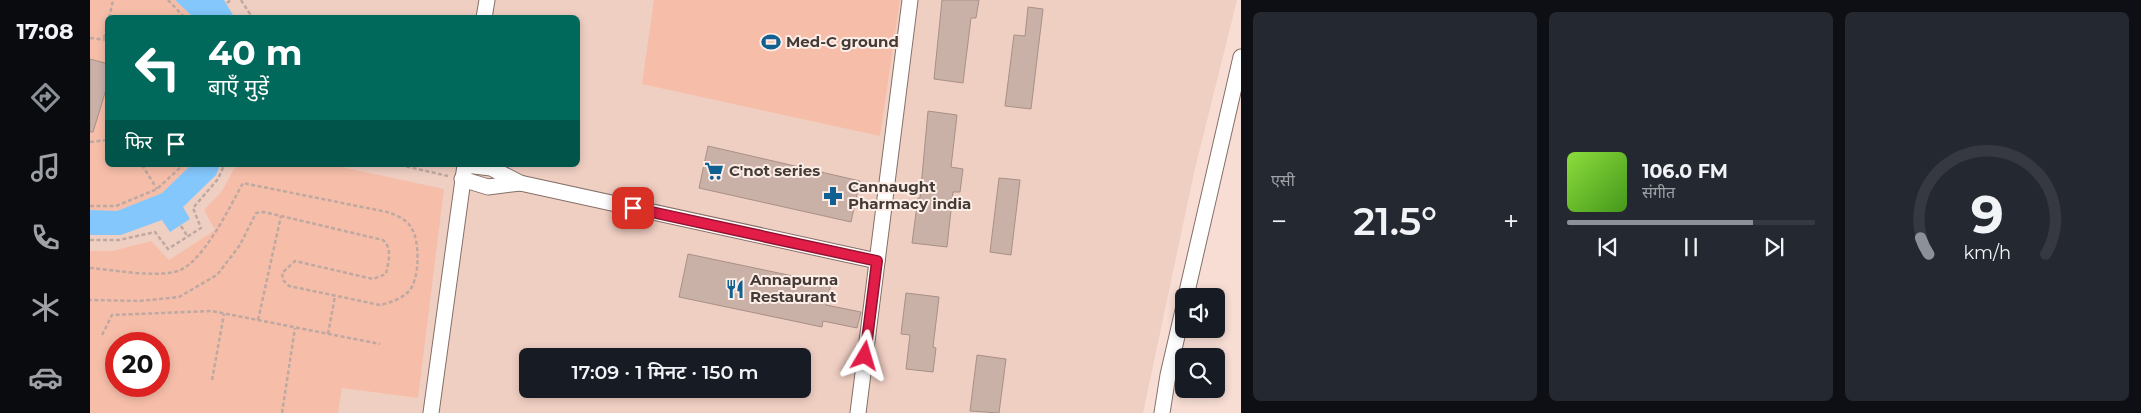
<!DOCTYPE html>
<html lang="hi">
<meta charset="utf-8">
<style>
body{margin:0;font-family:Montserrat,"Noto Sans Devanagari",sans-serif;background:#242831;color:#f1f3f6;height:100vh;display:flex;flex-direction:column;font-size:19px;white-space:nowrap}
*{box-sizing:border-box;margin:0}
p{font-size:16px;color:#9ea1a6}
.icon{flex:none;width:28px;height:28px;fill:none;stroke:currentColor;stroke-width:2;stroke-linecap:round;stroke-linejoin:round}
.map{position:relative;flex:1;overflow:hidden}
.panel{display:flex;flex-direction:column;gap:12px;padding:12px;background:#0d0f14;width:900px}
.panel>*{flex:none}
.guide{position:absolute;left:15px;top:15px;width:475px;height:152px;border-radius:8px;box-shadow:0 2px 8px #0003;background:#00695c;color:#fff;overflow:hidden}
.controls{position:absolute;left:1085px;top:288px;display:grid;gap:10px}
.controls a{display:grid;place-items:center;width:50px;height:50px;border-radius:8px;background:#171b24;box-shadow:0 2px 8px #0003;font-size:25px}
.speed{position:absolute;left:15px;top:332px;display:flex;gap:10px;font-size:25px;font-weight:700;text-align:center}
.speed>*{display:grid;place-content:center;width:65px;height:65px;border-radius:50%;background:#171b24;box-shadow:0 2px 8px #0003;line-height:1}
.speed .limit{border:8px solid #d22;background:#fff;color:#111}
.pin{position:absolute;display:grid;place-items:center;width:42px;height:42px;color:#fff;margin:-21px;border-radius:10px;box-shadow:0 2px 8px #0006}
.me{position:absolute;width:55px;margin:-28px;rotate:7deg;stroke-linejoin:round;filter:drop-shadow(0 0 4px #0008)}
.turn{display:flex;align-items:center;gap:18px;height:105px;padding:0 20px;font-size:22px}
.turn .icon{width:65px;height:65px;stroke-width:2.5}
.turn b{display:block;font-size:35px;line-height:42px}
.then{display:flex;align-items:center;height:48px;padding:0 20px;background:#0003;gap:10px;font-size:19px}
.big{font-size:38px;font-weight:600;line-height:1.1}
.panel .widget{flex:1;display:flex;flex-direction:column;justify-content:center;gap:8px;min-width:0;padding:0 18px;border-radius:8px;background:#242831}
.panel .dial{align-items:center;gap:0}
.dial svg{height:130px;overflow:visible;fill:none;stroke:#363941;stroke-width:7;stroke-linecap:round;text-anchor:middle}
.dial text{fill:#f1f3f6;stroke:none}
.song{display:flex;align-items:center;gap:15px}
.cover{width:60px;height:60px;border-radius:8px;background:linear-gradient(135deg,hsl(90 70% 55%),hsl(100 70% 35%))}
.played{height:5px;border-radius:2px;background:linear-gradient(90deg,#8c9099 75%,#363941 75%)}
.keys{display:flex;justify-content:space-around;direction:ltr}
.heat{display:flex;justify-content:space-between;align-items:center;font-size:28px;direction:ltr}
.panel .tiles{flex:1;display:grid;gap:12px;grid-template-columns:repeat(3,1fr)}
.trip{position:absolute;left:429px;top:348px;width:292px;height:50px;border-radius:8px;background:#171b24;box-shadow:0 2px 8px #0003;font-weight:600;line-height:50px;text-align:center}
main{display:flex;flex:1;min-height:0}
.menu{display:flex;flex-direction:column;width:90px;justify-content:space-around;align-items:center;background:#090b0e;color:#9ea1a6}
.menu .icon{width:35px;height:35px}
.menu .active{color:#8c9099}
.menu b{font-size:22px;color:#f1f3f6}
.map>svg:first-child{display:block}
</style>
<main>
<nav class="menu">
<b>17:08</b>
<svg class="icon active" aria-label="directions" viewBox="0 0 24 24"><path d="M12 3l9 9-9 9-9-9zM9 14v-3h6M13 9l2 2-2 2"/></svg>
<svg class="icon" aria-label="music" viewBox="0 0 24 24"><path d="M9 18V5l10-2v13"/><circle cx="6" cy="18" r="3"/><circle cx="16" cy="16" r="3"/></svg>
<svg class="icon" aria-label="phone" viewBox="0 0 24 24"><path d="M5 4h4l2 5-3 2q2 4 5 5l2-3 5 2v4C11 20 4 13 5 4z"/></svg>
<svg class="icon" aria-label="climate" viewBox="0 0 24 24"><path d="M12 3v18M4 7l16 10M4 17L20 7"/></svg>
<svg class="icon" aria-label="car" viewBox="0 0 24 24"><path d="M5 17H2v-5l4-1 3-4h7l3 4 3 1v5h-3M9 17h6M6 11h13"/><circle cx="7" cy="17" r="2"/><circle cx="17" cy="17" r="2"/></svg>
</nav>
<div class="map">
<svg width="1151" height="413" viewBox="0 0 1151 413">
<rect width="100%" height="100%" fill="#f7ddd4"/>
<path fill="#f0cfc3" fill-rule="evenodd" d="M0,0H1147L1104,173L1053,413H0ZM18,18H488V165H18ZM26,344H69V386H26ZM438,356H712V389H438Z"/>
<g fill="#f6bea9" fill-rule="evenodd">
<polygon points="0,0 85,0 103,17 18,18 18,165 101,165 72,193 27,211 0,210"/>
<polygon points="564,0 810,0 790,136 552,84"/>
<path d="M146,165H242L354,189L328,398L252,388L248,413H0V251H22L61,241L79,260L125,230L114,210L132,191ZM26,344H69V386H26Z"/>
</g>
<g fill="#84c7fc">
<polygon points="85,0 134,0 143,15 140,17 103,17"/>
<polygon points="101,165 130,165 126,175 93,207 100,219 80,232 72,220 31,235 0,235 0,210 27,211 72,193"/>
</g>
<g fill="#cab1a8" stroke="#a79087">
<polygon points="852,0 889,0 886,18 881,18 873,83 844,79"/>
<polygon points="938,7 953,9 941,109 915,106 924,35 935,36"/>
<polygon points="0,59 18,64 18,83 3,132 0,132"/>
<polygon points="838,111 867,115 861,167 873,169 870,192 863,192 857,247 822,243 828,198 830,198"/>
<polygon points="618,146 770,181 761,222 609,188"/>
<polygon points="909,178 930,180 921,255 900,252"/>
<polygon points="598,254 741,284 736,305 771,312 767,328 733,321 732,327 589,297"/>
<polygon points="816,293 849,297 843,347 846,348 843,372 816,369 820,335 811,334"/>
<polygon points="887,355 916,359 909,413 880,411"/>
</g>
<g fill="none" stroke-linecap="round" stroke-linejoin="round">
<g stroke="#856f67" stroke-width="17">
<g id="minor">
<polyline points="394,18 397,0"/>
<polyline points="375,165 401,168 430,183 787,261"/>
<polyline points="372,179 398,187 430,183"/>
<polyline points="1096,296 1151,57"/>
<polyline points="341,413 375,165"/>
<polyline points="768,413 820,0"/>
<polyline points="1072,413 1078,375 1094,306"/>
</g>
</g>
<g stroke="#bea9a2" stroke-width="2.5" stroke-dasharray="4 2.5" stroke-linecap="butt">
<polyline points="78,0 95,18"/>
<polyline points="151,0 160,14 155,18"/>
<polyline points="137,3 141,0"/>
<polyline points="19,18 23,0"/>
<polyline points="0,38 18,40"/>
<polyline points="14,38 18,23"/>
<polyline points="0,142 18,140"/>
<polyline points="52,165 67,189"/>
<polyline points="310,165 358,176"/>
<polyline points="0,206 26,206 67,189 93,165"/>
<polyline points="91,226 98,237"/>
<polyline points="0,240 29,240 65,232 78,249 111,228 103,208 128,179 134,165"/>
<path d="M0,268C26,270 59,277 84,272C111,268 140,206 153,183L297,212C306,215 317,219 322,229C330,242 330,281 318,292C311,299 299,303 290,305L199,286L193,280L192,273L205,261L283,279L296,274C298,262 303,249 293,240L174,212L166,213L150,245L127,275L89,297L50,301L0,300"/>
<polyline points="168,320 191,216"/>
<polyline points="238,334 245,296"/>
<polyline points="12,335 22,315 122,311 290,344"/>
<polyline points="122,380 134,314"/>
<polyline points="192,413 205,328"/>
</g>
<use href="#minor" stroke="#fff" stroke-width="15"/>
</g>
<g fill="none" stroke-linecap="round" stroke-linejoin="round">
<g stroke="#92132f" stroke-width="12">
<polyline id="route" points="543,208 787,261 775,356"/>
</g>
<use href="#route" stroke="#e11d48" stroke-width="9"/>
</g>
<defs>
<g id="stadium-bare" transform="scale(1.5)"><path d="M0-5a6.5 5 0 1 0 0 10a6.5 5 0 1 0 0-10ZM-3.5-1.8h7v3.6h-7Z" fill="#106092" stroke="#fdede7" stroke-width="2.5" paint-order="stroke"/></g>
<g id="supermarket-bare" transform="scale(1.5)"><path d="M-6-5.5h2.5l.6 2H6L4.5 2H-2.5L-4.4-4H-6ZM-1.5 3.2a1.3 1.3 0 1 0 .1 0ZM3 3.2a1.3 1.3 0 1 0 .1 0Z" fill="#106092" stroke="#fdede7" stroke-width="2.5" paint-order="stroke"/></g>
<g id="pharmacy-bare" transform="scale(1.5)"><path d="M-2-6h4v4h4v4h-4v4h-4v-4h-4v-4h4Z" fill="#106092" stroke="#fdede7" stroke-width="2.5" paint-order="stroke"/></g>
<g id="restaurant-bare" transform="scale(1.5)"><path d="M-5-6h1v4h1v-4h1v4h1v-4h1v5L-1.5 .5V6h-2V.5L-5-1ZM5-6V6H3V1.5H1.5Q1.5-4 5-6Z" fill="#106092" stroke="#fdede7" stroke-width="2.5" paint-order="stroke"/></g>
</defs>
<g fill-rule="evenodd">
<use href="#stadium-bare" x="681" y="42"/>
<use href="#supermarket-bare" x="624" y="171"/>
<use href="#pharmacy-bare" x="743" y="196"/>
<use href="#restaurant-bare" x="645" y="289"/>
</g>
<g text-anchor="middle" stroke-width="4" stroke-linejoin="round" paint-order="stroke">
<g font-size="15" font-weight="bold" fill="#443a36" stroke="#fdede7" text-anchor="start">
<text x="696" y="47">Med-C ground</text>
<text x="639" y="176">C'not series</text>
<text x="758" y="192">Cannaught<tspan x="758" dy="17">Pharmacy india</tspan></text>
<text x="660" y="285">Annapurna<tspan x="660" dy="17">Restaurant</tspan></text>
</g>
</g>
</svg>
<div class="controls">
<a><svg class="icon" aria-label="sound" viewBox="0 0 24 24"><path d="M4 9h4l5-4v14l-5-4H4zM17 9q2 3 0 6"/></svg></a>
<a><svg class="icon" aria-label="search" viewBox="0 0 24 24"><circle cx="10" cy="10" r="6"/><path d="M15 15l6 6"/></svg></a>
</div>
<div class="speed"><div class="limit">20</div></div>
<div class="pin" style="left:543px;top:208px;background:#d93025"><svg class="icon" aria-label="arrive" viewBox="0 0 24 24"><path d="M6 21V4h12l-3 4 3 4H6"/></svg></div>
<svg class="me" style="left:775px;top:356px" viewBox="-20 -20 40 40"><path d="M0-17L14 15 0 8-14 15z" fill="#e11d48" stroke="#fff" stroke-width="4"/></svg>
<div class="trip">17:09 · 1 मिनट · 150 m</div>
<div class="guide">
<div class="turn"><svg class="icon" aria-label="left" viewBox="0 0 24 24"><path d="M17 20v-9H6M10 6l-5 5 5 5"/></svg><div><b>40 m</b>बाएँ मुड़ें</div></div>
<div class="then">फिर<svg class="icon" aria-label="arrive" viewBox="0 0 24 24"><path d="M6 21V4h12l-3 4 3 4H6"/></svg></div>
</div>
</div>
<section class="panel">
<div class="tiles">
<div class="widget"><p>एसी</p>
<div class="heat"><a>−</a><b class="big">21.5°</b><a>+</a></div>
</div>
<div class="widget">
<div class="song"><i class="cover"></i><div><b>106.0 FM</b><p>संगीत</p></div></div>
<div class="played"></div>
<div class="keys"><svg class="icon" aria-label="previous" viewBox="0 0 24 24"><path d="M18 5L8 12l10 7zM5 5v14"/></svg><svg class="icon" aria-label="pause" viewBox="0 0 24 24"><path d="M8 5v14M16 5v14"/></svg><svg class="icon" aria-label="next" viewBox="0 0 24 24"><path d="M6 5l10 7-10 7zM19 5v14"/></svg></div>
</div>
<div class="widget dial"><svg viewBox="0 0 100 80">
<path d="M14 69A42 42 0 1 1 86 69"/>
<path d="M14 69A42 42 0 0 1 9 59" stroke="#8c9099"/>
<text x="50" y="56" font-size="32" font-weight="700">9</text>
<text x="50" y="72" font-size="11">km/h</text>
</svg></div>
</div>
</section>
</main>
